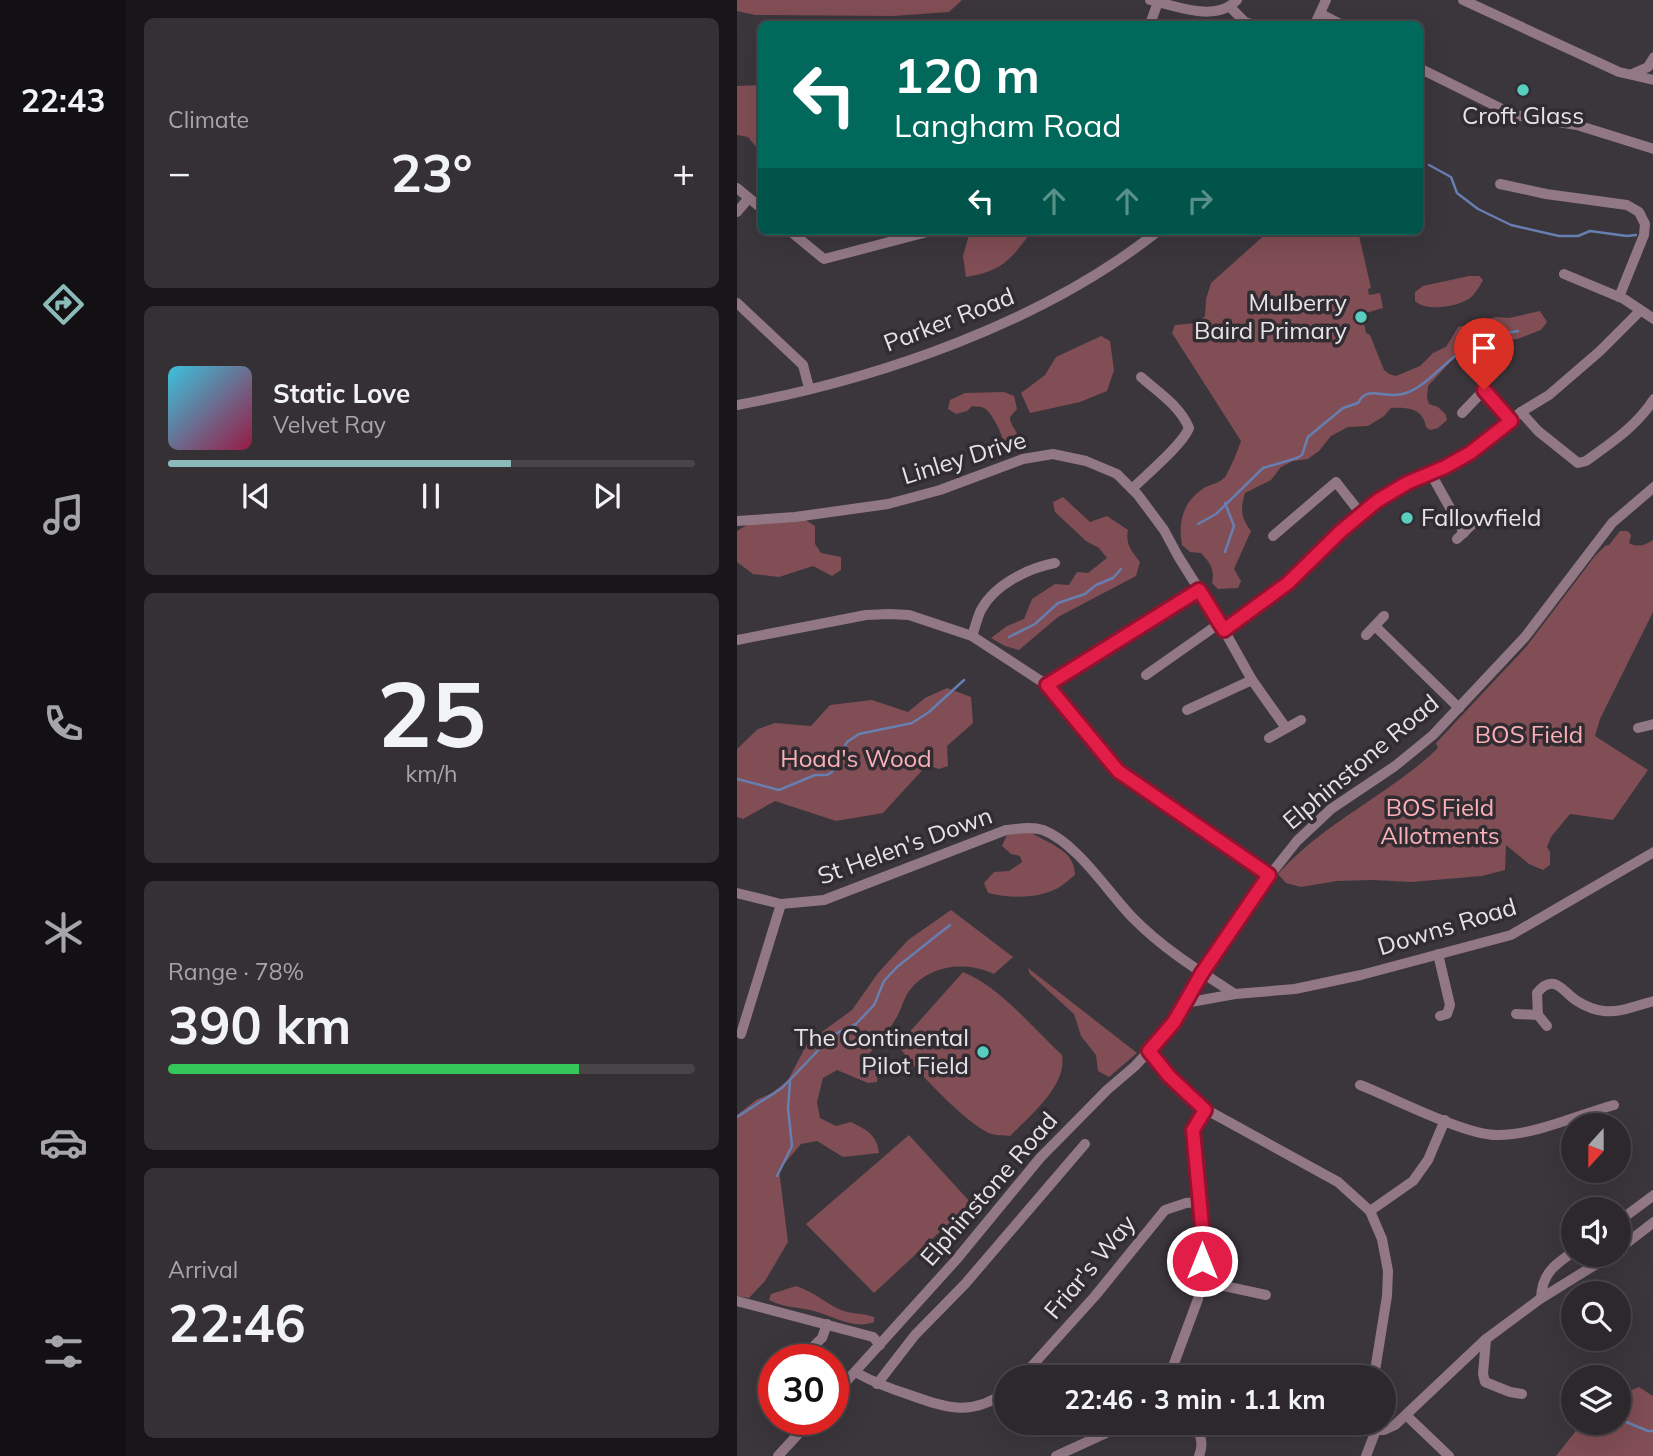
<!DOCTYPE html>
<meta charset="utf-8">
<style>
body{margin:0;font-family:Mulish,sans-serif;background:#343034;color:#f1f3f6;height:100vh;display:flex;flex-direction:column;font-size:26px;white-space:nowrap}
*{box-sizing:border-box;margin:0}
p{font-size:23px;color:#a6a6a9}
.icon{flex:none;width:38px;height:38px;fill:none;stroke:currentColor;stroke-width:2;stroke-linecap:round;stroke-linejoin:round}
.map{position:relative;flex:1;overflow:hidden}
.panel{display:flex;flex-direction:column;gap:18px;padding:18px;background:#181618;width:611px}
.panel>*{flex:none}
.top-card{position:absolute;left:21px;top:21px;width:665px;height:214px;border-radius:10px;box-shadow:0 7px 28px #0002,0 0 0 2px #484448;background:#00695c;color:#fff;overflow:hidden}
.needle{width:46px;rotate:201deg}
.tools{position:absolute;left:824px;top:1113px;display:grid;gap:14px}
.tools a{display:grid;place-items:center;width:70px;height:70px;border-radius:50%;background:#2c282c;box-shadow:0 7px 28px #0002,0 0 0 2px #484448;font-size:35px}
.speed{position:absolute;left:21px;top:1344px;display:flex;gap:14px;font-size:35px;font-weight:700;text-align:center}
.speed>*{display:grid;place-content:center;width:91px;height:91px;border-radius:50%;background:#2c282c;box-shadow:0 7px 28px #0002,0 0 0 2px #484448;line-height:1}
.speed .limit{border:10px solid #d22;background:#fff;color:#111}
.pin{position:absolute;display:grid;place-items:center;width:60px;height:60px;color:#fff;margin:-72px -30px;border-radius:50% 50% 50% 0;rotate:-45deg;box-shadow:0 0 7px #0007}
.pin .icon{rotate:45deg}
.me{position:absolute;width:77px;margin:-38px;rotate:0deg;stroke-linejoin:round;filter:drop-shadow(0 0 5px #0008)}
.turn{display:flex;align-items:center;gap:24px;height:147px;padding:0 21px;font-size:32px}
.turn .icon{width:91px;height:91px;stroke-width:2.5}
.turn b{display:block;font-size:49px;line-height:60px}
.lanes{display:flex;align-items:center;height:66px;padding:0 21px;background:#0003;justify-content:center;gap:35px;direction:ltr}
.lanes .off{opacity:.35}
.big{font-size:52px;font-weight:700;line-height:1.1}
.panel .tile{flex:1;display:flex;flex-direction:column;justify-content:center;gap:10px;min-width:0;padding:0 24px;border-radius:10px;background:#343034}
.panel .dial{align-items:center;gap:0}
.dial b{font-size:91px;line-height:1}
.song{display:flex;align-items:center;gap:21px}
.cover{width:84px;height:84px;border-radius:10px;background:linear-gradient(135deg,hsl(190 70% 55%),hsl(340 70% 35%))}
.played{height:7px;border-radius:4px;background:linear-gradient(90deg,#8bbbb9 65%,#484448 65%)}
.keys{display:flex;justify-content:space-around;direction:ltr}
.heat{display:flex;justify-content:space-between;align-items:center;font-size:38px;direction:ltr}
.charge{height:10px;border-radius:5px;background:linear-gradient(90deg,#34c759 78%,#484448 0)}
.trip{position:absolute;left:257px;top:1365px;width:402px;height:70px;border-radius:35px;background:#2c282c;box-shadow:0 7px 28px #0002,0 0 0 2px #484448;font-weight:700;line-height:70px;text-align:center}
main{display:flex;flex:1;min-height:0}
.menu{display:flex;flex-direction:column;width:126px;justify-content:space-around;align-items:center;background:#121012;color:#a6a6a9}
.menu .icon{width:49px;height:49px}
.menu .selected{color:#8bbbb9}
.menu b{font-size:32px;color:#f1f3f6}
.map>svg:first-child{display:block}
</style>
<main>
<nav class="menu">
<b>22:43</b>
<svg class="icon selected" aria-label="directions" viewBox="0 0 24 24"><path d="M12 3l9 9-9 9-9-9zM9 14v-3h6M13 9l2 2-2 2"/></svg>
<svg class="icon" aria-label="music" viewBox="0 0 24 24"><path d="M9 18V5l10-2v13"/><circle cx="6" cy="18" r="3"/><circle cx="16" cy="16" r="3"/></svg>
<svg class="icon" aria-label="phone" viewBox="0 0 24 24"><path d="M5 4h4l2 5-3 2q2 4 5 5l2-3 5 2v4C11 20 4 13 5 4z"/></svg>
<svg class="icon" aria-label="climate" viewBox="0 0 24 24"><path d="M12 3v18M4 7l16 10M4 17L20 7"/></svg>
<svg class="icon" aria-label="car" viewBox="0 0 24 24"><path d="M5 17H2v-5l4-1 3-4h7l3 4 3 1v5h-3M9 17h6M6 11h13"/><circle cx="7" cy="17" r="2"/><circle cx="17" cy="17" r="2"/></svg>
<svg class="icon" aria-label="filters" viewBox="0 0 24 24"><path d="M4 7h16M4 17h16"/><circle cx="9" cy="7" r="2"/><circle cx="15" cy="17" r="2"/></svg>
</nav>
<section class="panel">
<div class="tile"><p>Climate</p>
<div class="heat"><a>−</a><b class="big">23°</b><a>+</a></div>
</div>
<div class="tile">
<div class="song"><i class="cover"></i><div><b>Static Love</b><p>Velvet Ray</p></div></div>
<div class="played"></div>
<div class="keys"><svg class="icon" aria-label="previous" viewBox="0 0 24 24"><path d="M18 5L8 12l10 7zM5 5v14"/></svg><svg class="icon" aria-label="pause" viewBox="0 0 24 24"><path d="M8 5v14M16 5v14"/></svg><svg class="icon" aria-label="next" viewBox="0 0 24 24"><path d="M6 5l10 7-10 7zM19 5v14"/></svg></div>
</div>
<div class="tile dial"><b>25</b><p>km/h</p></div>
<div class="tile"><p>Range · 78%</p><b class="big">390 km</b><div class="charge"></div></div>
<div class="tile"><p>Arrival</p><b class="big">22:46</b></div>
</section>
<div class="map">
<svg width="917" height="1456" viewBox="0 0 917 1456">
<rect width="100%" height="100%" fill="#3a363b"/>
<g fill="#804e54">
<polygon points="0,0 225,0 212,12 156,16 18,15 0,11"/>
<polygon points="24,85 24,153 11,137 0,135 0,86"/>
<path d="M233,231H295C274,259 266,271 229,277L226,256Z"/>
<path d="M532,231H621L634,288L631,289L632,295L643,293L646,308L625,314L629,333L633,335L647,370L652,374L659,376L683,366L696,353L709,347L721,327L759,317L772,318L803,311L810,322L804,330L780,339L765,341L752,351L736,350L717,358L691,386L690,398L692,404L701,407L709,415L710,420L701,428L693,430L689,427C686,408 670,407 654,408L647,416L631,426L611,427L594,436L582,451L571,459L556,461L544,467L534,480L508,493C503,509 504,518 514,531L497,569L504,581L501,588L481,589L475,583C478,569 473,563 464,553L453,552L445,545C441,524 445,504 464,490C471,484 481,485 488,477C493,469 501,450 504,441L435,333L438,325L459,323L468,316L469,299L474,283Z"/>
<path d="M732,276H742L746,280C744,285 737,295 733,298C720,307 689,312 678,301V292L686,286Z"/>
<polygon points="364,336 373,341 377,370 370,391 343,402 293,413 284,393 308,375 319,357"/>
<path d="M267,392L277,396L280,409L273,417C273,427 282,431 282,442L276,447L267,443C265,434 255,412 247,408C244,406 239,407 235,406L230,411L219,414L211,409L213,400L228,393Z"/>
<path d="M326,497L353,522L370,516L391,530C388,544 395,552 403,562L399,576L321,617L282,650L268,646L254,638L270,626L287,619L295,599L318,584L332,585L340,572L351,573L370,558L362,548L349,541L318,512L316,502Z"/>
<polygon points="67,519 78,526 78,544 84,553 104,557 104,570 95,576 76,566 42,577 16,574 0,562 0,531 10,525"/>
<path d="M883,531H891L894,535L892,543C901,548 908,545 916,540V612L863,719L858,736L911,770L876,820L833,814L814,837L810,847L813,852V865L806,870L792,864L769,845L768,870L745,876L674,882L636,880L600,881L564,887L549,883L541,874C587,822 652,795 701,748L699,743L789,647L858,556L868,546L872,545Z"/>
<polygon points="210,688 234,697 236,723 210,746 211,766 202,769 190,765 146,813 99,821 38,801 6,819 0,817 0,749 21,729 38,723 74,726 93,705 135,700 171,712 188,698"/>
<path d="M293,832C312,844 338,850 338,875C332,879 326,886 319,889C299,899 272,898 251,893L247,883L257,872L272,871L285,862L283,856L274,854L265,846L270,835Z"/>
<path d="M214,910L276,957L257,974C229,961 193,964 173,990C167,997 165,1007 161,1015C153,1029 142,1043 131,1055L132,1064L141,1073L140,1082L131,1083L100,1070L86,1078L80,1102L83,1118L99,1126L114,1122C130,1130 140,1135 142,1153L106,1157L80,1141L64,1144L42,1170L51,1242L28,1281L12,1298L0,1296V1115L19,1100L35,1093L51,1080L71,1042L115,1010L141,973L171,940Z"/>
<polygon points="291,968 400,1053 372,1077 361,1071 359,1055 344,1036 337,1014 293,974"/>
<path d="M226,972C262,986 296,1028 325,1055C331,1085 292,1117 273,1136C267,1135 258,1136 252,1133C229,1123 175,1067 161,1045Z"/>
<polygon points="172,1135 234,1203 137,1293 69,1224"/>
<path d="M59,1286C76,1291 88,1303 104,1310C114,1314 126,1313 137,1317V1322C117,1330 96,1316 77,1311C62,1307 47,1308 32,1300L34,1294Z"/>
<polygon points="902,1387 916,1396 916,1456 819,1456 845,1423 882,1423 882,1395"/>
</g>
<g fill="none" stroke-linecap="round" stroke-linejoin="round">
<g stroke="#677eb0" stroke-width="2.5">
<polyline points="692,165 714,177 720,193 741,209 774,225 822,236 841,236 853,231 890,236 899,235"/>
<path d="M461,524L479,514L526,468L560,458L565,455L571,437L606,408L621,403C631,383 648,401 669,393C689,386 704,366 721,354C738,341 760,334 781,331"/>
<polyline points="488,552 497,526 488,503"/>
<polyline points="272,637 298,624 321,603 348,594 359,585 376,578 384,569"/>
<polyline points="0,779 42,790 78,775 90,775 95,772 110,742 122,734 175,723 192,712 227,680"/>
<polyline points="0,1117 45,1088 96,1035 119,1024 137,1005 147,981 160,967 213,925"/>
<polyline points="40,1176 55,1146 51,1108 53,1082"/>
<polyline points="882,1419 911,1431 917,1431"/>
</g>
<g stroke="#927885" stroke-width="10">
<path d="M413,0C439,6 479,23 500,0"/>
<polyline points="726,0 882,72 917,80"/>
<polyline points="493,7 508,22 515,24"/>
<polyline points="584,14 603,24"/>
<polyline points="413,24 421,2"/>
<polyline points="578,24 589,0"/>
<polyline points="682,68 777,115 840,125 917,149"/>
<polyline points="895,74 911,67 917,57"/>
<polyline points="763,184 809,194 890,205 902,212 908,224 907,235 882,297"/>
<polyline points="0,188 24,208"/>
<polyline points="0,212 12,198"/>
<polyline points="53,231 87,259 194,231"/>
<polyline points="827,274 887,299 917,319"/>
<polyline points="0,303 66,365 72,388"/>
<path d="M0,405C142,379 307,322 421,231"/>
<path d="M784,412L801,431L841,463L849,461C874,443 900,426 917,399"/>
<polyline points="725,413 747,390 774,421"/>
<polyline points="693,472 727,533"/>
<path d="M395,489C410,474 445,445 452,428C443,406 421,392 404,377"/>
<polyline points="0,521 58,517 151,504 203,490 286,459 316,454 349,461 380,474 401,495 427,530 441,556 483,623 515,680 549,728"/>
<polyline points="536,536 599,482 624,514"/>
<polyline points="720,539 742,518"/>
<polyline points="639,627 722,708"/>
<polyline points="487,630 551,583 603,532 641,501 670,483 708,467 733,453 784,412 812,395 863,351 903,311"/>
<polyline points="629,635 647,616"/>
<path d="M235,636C238,628 240,618 244,610C257,585 291,568 318,563"/>
<polyline points="0,640 129,615 152,614 172,615 235,636 310,685 381,771 532,875"/>
<polyline points="409,675 483,623"/>
<polyline points="310,685 462,590"/>
<polyline points="450,710 515,680"/>
<polyline points="901,728 917,724"/>
<polyline points="532,738 564,720"/>
<path d="M0,893L44,904L87,900L269,830C281,829 294,826 306,830C340,843 370,891 395,917C425,948 462,971 498,994"/>
<polyline points="701,954 713,1005 710,1014 703,1016"/>
<polyline points="448,1003 498,994 558,989 624,975 774,935 917,852"/>
<polyline points="779,1014 801,1015"/>
<path d="M810,1026L801,1015L800,993C817,972 826,992 840,1001C848,1006 858,1010 867,1011C883,1013 901,1005 917,1001"/>
<polyline points="4,1034 44,904"/>
<polyline points="412,1051 432,1076 468,1109 601,1182 633,1211 645,1239 651,1271 650,1296 637,1377"/>
<path d="M623,1085C657,1098 729,1136 761,1135C798,1135 841,1115 877,1105"/>
<polyline points="633,1211 676,1181 691,1160 708,1120"/>
<polyline points="882,1221 917,1195"/>
<polyline points="882,1249 917,1222"/>
<polyline points="464,1281 529,1295"/>
<path d="M804,1298C805,1274 817,1265 836,1252"/>
<polyline points="0,1301 136,1337 143,1345"/>
<polyline points="749,1339 746,1374 748,1382 773,1392 785,1394"/>
<polyline points="62,1360 85,1338 90,1324"/>
<path d="M118,1372C136,1382 154,1389 173,1395C210,1408 235,1417 270,1391"/>
<polyline points="586,1375 594,1377"/>
<polyline points="498,1376 498,1377"/>
<polyline points="285,1377 358,1296 428,1210 449,1203 463,1202"/>
<polyline points="432,1377 461,1299 464,1281 465,1226 456,1130 468,1109"/>
<polyline points="140,1384 178,1335 228,1284 348,1144"/>
<polyline points="96,1396 219,1260 303,1158 370,1090 398,1066 425,1037 514,899 560,841 594,809 658,766 696,735 788,637 875,523 917,487"/>
<polyline points="670,1416 712,1456"/>
<polyline points="639,1430 647,1430 658,1425 749,1339 803,1299 874,1255"/>
<polyline points="41,1456 75,1419"/>
<polyline points="319,1456 391,1423"/>
<path d="M462,1456C468,1441 461,1437 462,1423"/>
<polyline points="629,1456 639,1430"/>
</g>
</g>
<g fill="none" stroke-linecap="round" stroke-linejoin="round">
<g stroke="#92132f" stroke-width="18">
<polyline id="route" points="465,1261 465,1226 456,1130 468,1110 432,1076 412,1051 437,1022 465,973 532,875 381,771 310,685 462,590 487,630 551,583 603,532 640,501 670,483 708,467 733,453 774,421 747,390"/>
</g>
<use href="#route" stroke="#e11d48" stroke-width="12"/>
</g>
<g fill="#59cebf" stroke="#302c31" stroke-width="2.5">
<circle cx="786" cy="90" r="7"/>
<circle cx="624" cy="317" r="7"/>
<circle cx="670" cy="518" r="7"/>
<circle cx="246" cy="1052" r="7"/>
</g>
<g text-anchor="middle" stroke-width="7" stroke-linejoin="round" paint-order="stroke">
<g font-size="24" fill="#e6e3e6" stroke="#302c31" text-anchor="end">
<text x="786" y="124" text-anchor="middle">Croft Glass</text>
<text x="610" y="311">Mulberry<tspan x="610" dy="28">Baird Primary</tspan></text>
<text x="684" y="526" text-anchor="start">Fallowfield</text>
<text x="232" y="1046">The Continental<tspan x="232" dy="28">Pilot Field</tspan></text>
</g>
<g font-size="24" fill="#e6e3e6" stroke="#302c31">
<text transform="translate(212 320) rotate(-21)" y="8">Parker Road</text>
<text transform="translate(227 458) rotate(-17)" y="8">Linley Drive</text>
<text transform="translate(624 762) rotate(-40)" y="8">Elphinstone Road</text>
<text transform="translate(168 846) rotate(-20)" y="8">St Helen's Down</text>
<text transform="translate(710 927) rotate(-17)" y="8">Downs Road</text>
<text transform="translate(252 1189) rotate(-49)" y="8">Elphinstone Road</text>
<text transform="translate(353 1267) rotate(-50)" y="8">Friar's Way</text>
</g>
<g font-size="24" fill="#fbafb6" stroke="#302c31">
<text x="792" y="743">BOS Field</text>
<text x="119" y="767">Hoad's Wood</text>
<text x="703" y="816">BOS Field<tspan x="703" dy="28">Allotments</tspan></text>
</g>
</g>
</svg>
<div class="tools">
<a><svg class="needle" viewBox="-14 -14 28 28"><path d="M0-13l5 13h-10z" fill="#e53935"/><path d="M0 13l5-13h-10z" fill="#a6a6a9"/></svg></a>
<a><svg class="icon" aria-label="sound" viewBox="0 0 24 24"><path d="M4 9h4l5-4v14l-5-4H4zM17 9q2 3 0 6"/></svg></a>
<a><svg class="icon" aria-label="search" viewBox="0 0 24 24"><circle cx="10" cy="10" r="6"/><path d="M15 15l6 6"/></svg></a>
<a><svg class="icon" aria-label="layers" viewBox="0 0 24 24"><path d="M12 4l9 5-9 5-9-5zM3 14l9 5 9-5"/></svg></a>
</div>
<div class="speed"><div class="limit">30</div></div>
<div class="pin" style="left:747px;top:390px;background:#d93025"><svg class="icon" aria-label="arrive" viewBox="0 0 24 24"><path d="M6 21V4h12l-3 4 3 4H6"/></svg></div>
<svg class="me" style="left:465px;top:1261px" viewBox="-20 -20 40 40"><circle r="17" fill="#e11d48" stroke="#fff" stroke-width="3"/><path d="M0-11L8 9 0 5-8 9z" fill="#fff"/></svg>
<div class="trip">22:46 · 3 min · 1.1 km</div>
<div class="top-card">
<div class="turn"><svg class="icon" aria-label="left" viewBox="0 0 24 24"><path d="M17 20v-9H6M10 6l-5 5 5 5"/></svg><div><b>120 m</b>Langham Road</div></div>
<div class="lanes"><svg class="icon" aria-label="left" viewBox="0 0 24 24"><path d="M17 20v-9H6M10 6l-5 5 5 5"/></svg><svg class="icon off" aria-label="ahead" viewBox="0 0 24 24"><path d="M12 20V5M6 11l6-6 6 6"/></svg><svg class="icon off" aria-label="ahead" viewBox="0 0 24 24"><path d="M12 20V5M6 11l6-6 6 6"/></svg><svg class="icon off" aria-label="right" viewBox="0 0 24 24"><path d="M7 20v-9h11M14 6l5 5-5 5"/></svg></div>
</div>
</div>
</main>
